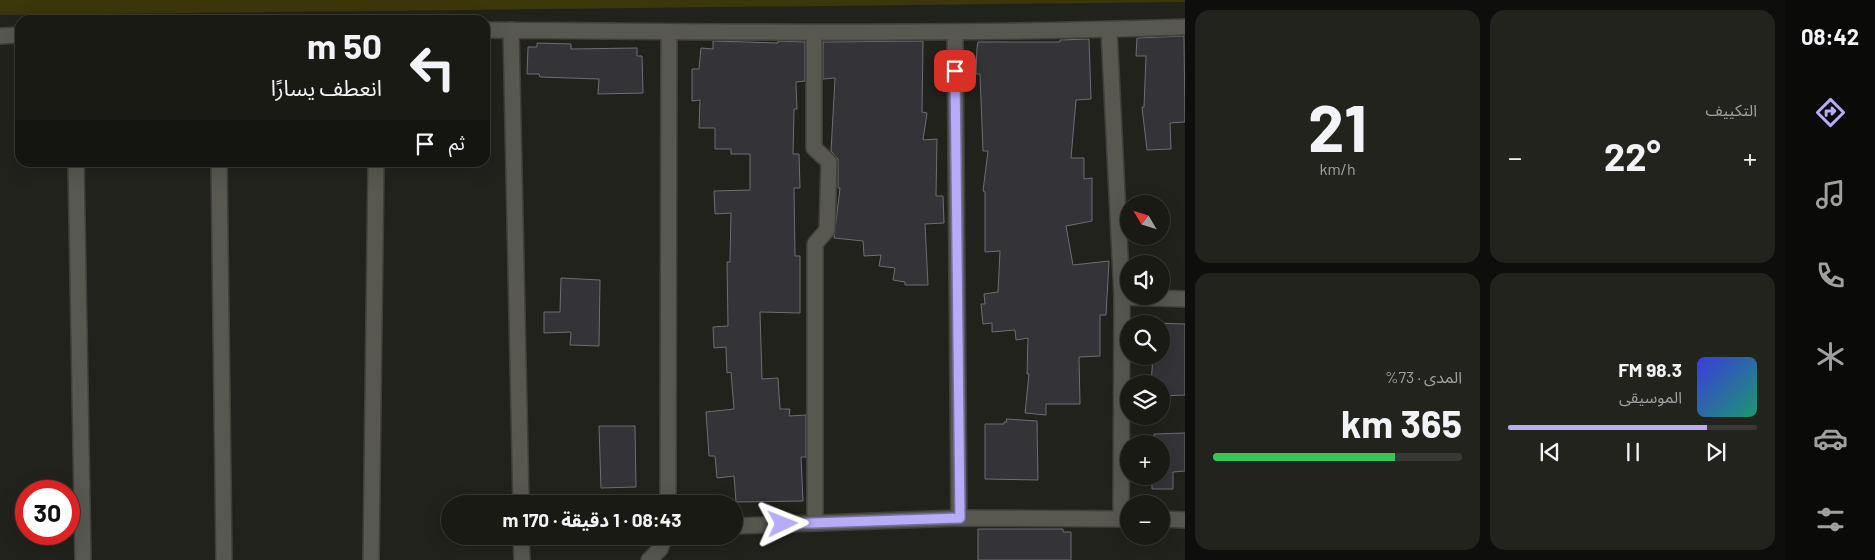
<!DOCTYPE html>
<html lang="ar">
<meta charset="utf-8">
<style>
body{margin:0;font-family:Barlow,"Noto Sans Arabic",sans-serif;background:#23231e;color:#f1f3f6;direction:rtl;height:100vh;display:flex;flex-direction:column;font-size:19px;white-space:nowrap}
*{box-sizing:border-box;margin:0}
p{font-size:16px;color:#9fa1a0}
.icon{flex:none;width:28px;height:28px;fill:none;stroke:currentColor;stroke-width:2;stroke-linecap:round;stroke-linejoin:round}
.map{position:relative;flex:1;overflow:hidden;direction:ltr}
.details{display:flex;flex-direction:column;gap:10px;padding:10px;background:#0e0e0c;width:600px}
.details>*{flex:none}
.top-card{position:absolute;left:15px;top:15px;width:475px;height:152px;border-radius:15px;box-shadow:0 5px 20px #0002,0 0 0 1px #383834;direction:rtl;background:#1a1a15;color:#f1f3f6;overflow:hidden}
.needle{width:32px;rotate:308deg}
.buttons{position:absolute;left:1120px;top:195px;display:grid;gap:10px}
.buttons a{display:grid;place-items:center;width:50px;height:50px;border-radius:50%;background:#1a1a15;box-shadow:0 5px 20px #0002,0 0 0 1px #383834;font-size:25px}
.speed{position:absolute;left:15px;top:480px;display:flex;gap:10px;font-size:25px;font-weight:700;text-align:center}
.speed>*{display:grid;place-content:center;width:65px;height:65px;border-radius:50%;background:#1a1a15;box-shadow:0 5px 20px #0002,0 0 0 1px #383834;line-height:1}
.speed .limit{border:8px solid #d22;background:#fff;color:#111}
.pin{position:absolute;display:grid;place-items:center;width:42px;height:42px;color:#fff;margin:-21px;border-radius:10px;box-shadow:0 2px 8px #0006}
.me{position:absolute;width:55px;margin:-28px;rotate:88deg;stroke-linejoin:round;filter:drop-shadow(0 0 4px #0008)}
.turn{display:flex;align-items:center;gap:18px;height:105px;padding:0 25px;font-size:22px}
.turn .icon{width:65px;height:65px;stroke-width:2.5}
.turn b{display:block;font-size:35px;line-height:42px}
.then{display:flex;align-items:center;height:48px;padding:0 25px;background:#0003;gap:10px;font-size:19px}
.big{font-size:38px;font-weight:700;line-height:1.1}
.details .card{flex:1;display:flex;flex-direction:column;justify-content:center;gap:8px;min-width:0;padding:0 18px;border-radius:15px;background:#23231e}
.details .dial{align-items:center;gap:0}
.dial b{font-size:65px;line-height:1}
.song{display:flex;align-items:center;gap:15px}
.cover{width:60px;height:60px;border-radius:8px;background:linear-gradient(135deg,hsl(240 70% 55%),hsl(160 70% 35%))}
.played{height:5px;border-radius:2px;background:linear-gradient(90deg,#b6acf8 80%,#383834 80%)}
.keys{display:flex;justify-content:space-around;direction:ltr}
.heat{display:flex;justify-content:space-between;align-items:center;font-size:28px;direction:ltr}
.charge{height:8px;border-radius:4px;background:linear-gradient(90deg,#34c759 73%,#383834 0)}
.details .tiles{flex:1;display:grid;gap:10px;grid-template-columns:repeat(2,1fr)}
.trip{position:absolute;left:441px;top:495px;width:302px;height:50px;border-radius:25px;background:#1a1a15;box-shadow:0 5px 20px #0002,0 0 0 1px #383834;font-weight:700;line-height:50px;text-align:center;direction:rtl}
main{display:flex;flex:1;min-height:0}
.tab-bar{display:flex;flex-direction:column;width:90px;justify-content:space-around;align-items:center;background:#0a0a08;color:#9fa1a0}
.tab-bar .icon{width:35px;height:35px}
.tab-bar .active{color:#b6acf8}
.tab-bar b{font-size:22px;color:#f1f3f6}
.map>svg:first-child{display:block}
</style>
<main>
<nav class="tab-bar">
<b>08:42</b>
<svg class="icon active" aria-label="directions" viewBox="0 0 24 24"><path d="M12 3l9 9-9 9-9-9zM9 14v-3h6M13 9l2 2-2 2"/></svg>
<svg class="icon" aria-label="music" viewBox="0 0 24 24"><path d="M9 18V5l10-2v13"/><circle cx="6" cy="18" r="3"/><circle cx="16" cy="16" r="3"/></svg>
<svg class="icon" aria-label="phone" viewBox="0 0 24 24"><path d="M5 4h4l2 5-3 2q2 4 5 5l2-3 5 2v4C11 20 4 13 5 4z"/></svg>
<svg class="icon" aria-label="climate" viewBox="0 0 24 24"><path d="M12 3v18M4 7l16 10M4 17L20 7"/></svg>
<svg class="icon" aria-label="car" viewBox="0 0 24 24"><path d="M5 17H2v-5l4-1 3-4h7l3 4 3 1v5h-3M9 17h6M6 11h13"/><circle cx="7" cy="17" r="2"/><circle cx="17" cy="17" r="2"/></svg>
<svg class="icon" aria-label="filters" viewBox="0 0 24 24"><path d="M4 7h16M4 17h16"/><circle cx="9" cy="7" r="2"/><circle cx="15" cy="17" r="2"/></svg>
</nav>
<section class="details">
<div class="tiles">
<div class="card"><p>التكييف</p>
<div class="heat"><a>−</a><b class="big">22°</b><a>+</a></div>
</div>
<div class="card dial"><b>21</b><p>km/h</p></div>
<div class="card">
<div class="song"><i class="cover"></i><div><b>98.3 FM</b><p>الموسيقى</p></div></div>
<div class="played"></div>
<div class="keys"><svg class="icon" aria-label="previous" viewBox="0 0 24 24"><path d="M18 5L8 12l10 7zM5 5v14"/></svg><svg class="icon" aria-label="pause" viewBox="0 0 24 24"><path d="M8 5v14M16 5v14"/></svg><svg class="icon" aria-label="next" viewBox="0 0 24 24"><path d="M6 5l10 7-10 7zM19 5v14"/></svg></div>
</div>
<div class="card"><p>المدى · 73%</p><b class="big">365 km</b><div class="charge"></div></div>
</div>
</section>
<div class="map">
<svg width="1185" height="560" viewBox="0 0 1185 560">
<rect width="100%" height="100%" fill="#22221c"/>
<polygon fill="#3b370a" points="0,0 1185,0 1185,2 0,15"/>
<g fill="#333338" stroke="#6d6d73">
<polygon points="1184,36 1185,122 1170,123 1171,149 1147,150 1142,107 1144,107 1146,56 1136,56 1137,38"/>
<polygon points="1089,39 1091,99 1076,100 1071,158 1084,158 1084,179 1092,178 1092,221 1066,226 1073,265 1109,261 1106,315 1100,315 1100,356 1079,357 1080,404 1046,404 1046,415 1025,413 1029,374 1027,374 1028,338 1016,340 1015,330 992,332 992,323 983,324 981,304 985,304 984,294 998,292 1000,251 985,252 985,192 983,191 988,151 983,151 980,74 976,74 977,48 978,42 1060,42 1060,40"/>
<polygon points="713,41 778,43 778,41 805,42 805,81 796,82 796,84 797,109 794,109 793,154 799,154 800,188 794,188 795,256 800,256 800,313 760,312 762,379 778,378 780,409 790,409 789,416 806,415 806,457 801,457 803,501 736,502 734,476 717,478 715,456 709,456 706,412 734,409 731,372 727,373 726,347 714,348 713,327 728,326 727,262 730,262 731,213 715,214 714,191 750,190 750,154 731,154 731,149 715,149 715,128 699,128 700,100 692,101 692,69 699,69 701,48 713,49"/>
<polygon points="923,41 922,112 927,113 923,140 937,139 936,196 943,196 944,223 925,224 928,285 905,285 905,282 893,280 895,268 879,266 881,255 864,256 863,241 834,238 840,188 838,188 838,159 831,151 835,78 823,79 823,42"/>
<polygon points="537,43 571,44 571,49 637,48 637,56 642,56 643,93 598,94 599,79 540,77 539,74 527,74 528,47 537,47"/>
<polygon points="561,278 600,280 599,346 570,345 571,332 544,333 544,312 560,312"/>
<polygon points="1155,323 1185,324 1185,395 1161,396 1161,384 1151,384 1153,356 1161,356 1161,324"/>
<polygon points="1006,419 1037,421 1038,480 985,479 985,424 1004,424 1004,422 1007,422"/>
<polygon points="599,426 635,426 636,487 601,488"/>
<polygon points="1185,433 1185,471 1173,472 1173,489 1152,489 1152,476 1161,476 1161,444 1154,444 1154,434"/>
<polygon points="978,529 1063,529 1063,532 1071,532 1071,560 978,560"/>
</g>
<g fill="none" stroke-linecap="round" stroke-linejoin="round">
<g stroke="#3f3f3b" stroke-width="18">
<g id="minor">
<path d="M485,30C718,32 952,35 1185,27"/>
<polyline points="511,30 521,504"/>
<polyline points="1109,30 1122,297 1121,519"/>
<polyline points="955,32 959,518"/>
<polyline points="814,33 814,148 829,162 827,230 815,244 815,523"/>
<polyline points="0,36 20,35"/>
<polyline points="76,162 83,560"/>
<polyline points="219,162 224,560"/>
<polyline points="1122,297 1185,299"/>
<polyline points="668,504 669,32"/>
<polyline points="1161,519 1185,520"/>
<polyline points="735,526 959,518 1129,519"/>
<polyline points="521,536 522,560"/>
<polyline points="371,560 376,162"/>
<polyline points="649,560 660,549 665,536"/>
</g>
</g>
<use href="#minor" stroke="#585851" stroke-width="15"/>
</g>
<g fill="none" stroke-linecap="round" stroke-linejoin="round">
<g stroke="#7670a1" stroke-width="12">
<polyline id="route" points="783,524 960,518 955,71"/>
</g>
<use href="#route" stroke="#b6acf8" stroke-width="9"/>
</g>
</svg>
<div class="buttons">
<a><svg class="needle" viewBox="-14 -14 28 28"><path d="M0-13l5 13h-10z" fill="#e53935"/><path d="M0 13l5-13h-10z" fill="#9fa1a0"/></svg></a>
<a><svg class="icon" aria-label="sound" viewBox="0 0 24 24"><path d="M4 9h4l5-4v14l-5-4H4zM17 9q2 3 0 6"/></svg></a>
<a><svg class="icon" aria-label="search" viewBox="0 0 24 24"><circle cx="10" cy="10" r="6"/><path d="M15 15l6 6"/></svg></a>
<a><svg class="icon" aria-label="layers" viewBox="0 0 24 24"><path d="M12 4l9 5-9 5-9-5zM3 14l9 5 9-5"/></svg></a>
<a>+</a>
<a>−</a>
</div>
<div class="speed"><div class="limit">30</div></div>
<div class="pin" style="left:955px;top:71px;background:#d93025"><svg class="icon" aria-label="arrive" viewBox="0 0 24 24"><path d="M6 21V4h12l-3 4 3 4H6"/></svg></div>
<svg class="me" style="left:783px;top:524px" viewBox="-20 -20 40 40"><path d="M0-17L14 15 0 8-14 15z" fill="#b6acf8" stroke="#fff" stroke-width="4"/></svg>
<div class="trip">08:43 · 1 دقيقة · 170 m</div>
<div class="top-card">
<div class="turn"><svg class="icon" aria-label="left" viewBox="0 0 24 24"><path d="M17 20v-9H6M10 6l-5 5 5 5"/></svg><div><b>50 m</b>انعطف يسارًا</div></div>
<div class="then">ثم<svg class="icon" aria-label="arrive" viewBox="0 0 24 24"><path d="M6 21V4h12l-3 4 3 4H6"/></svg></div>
</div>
</div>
</main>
